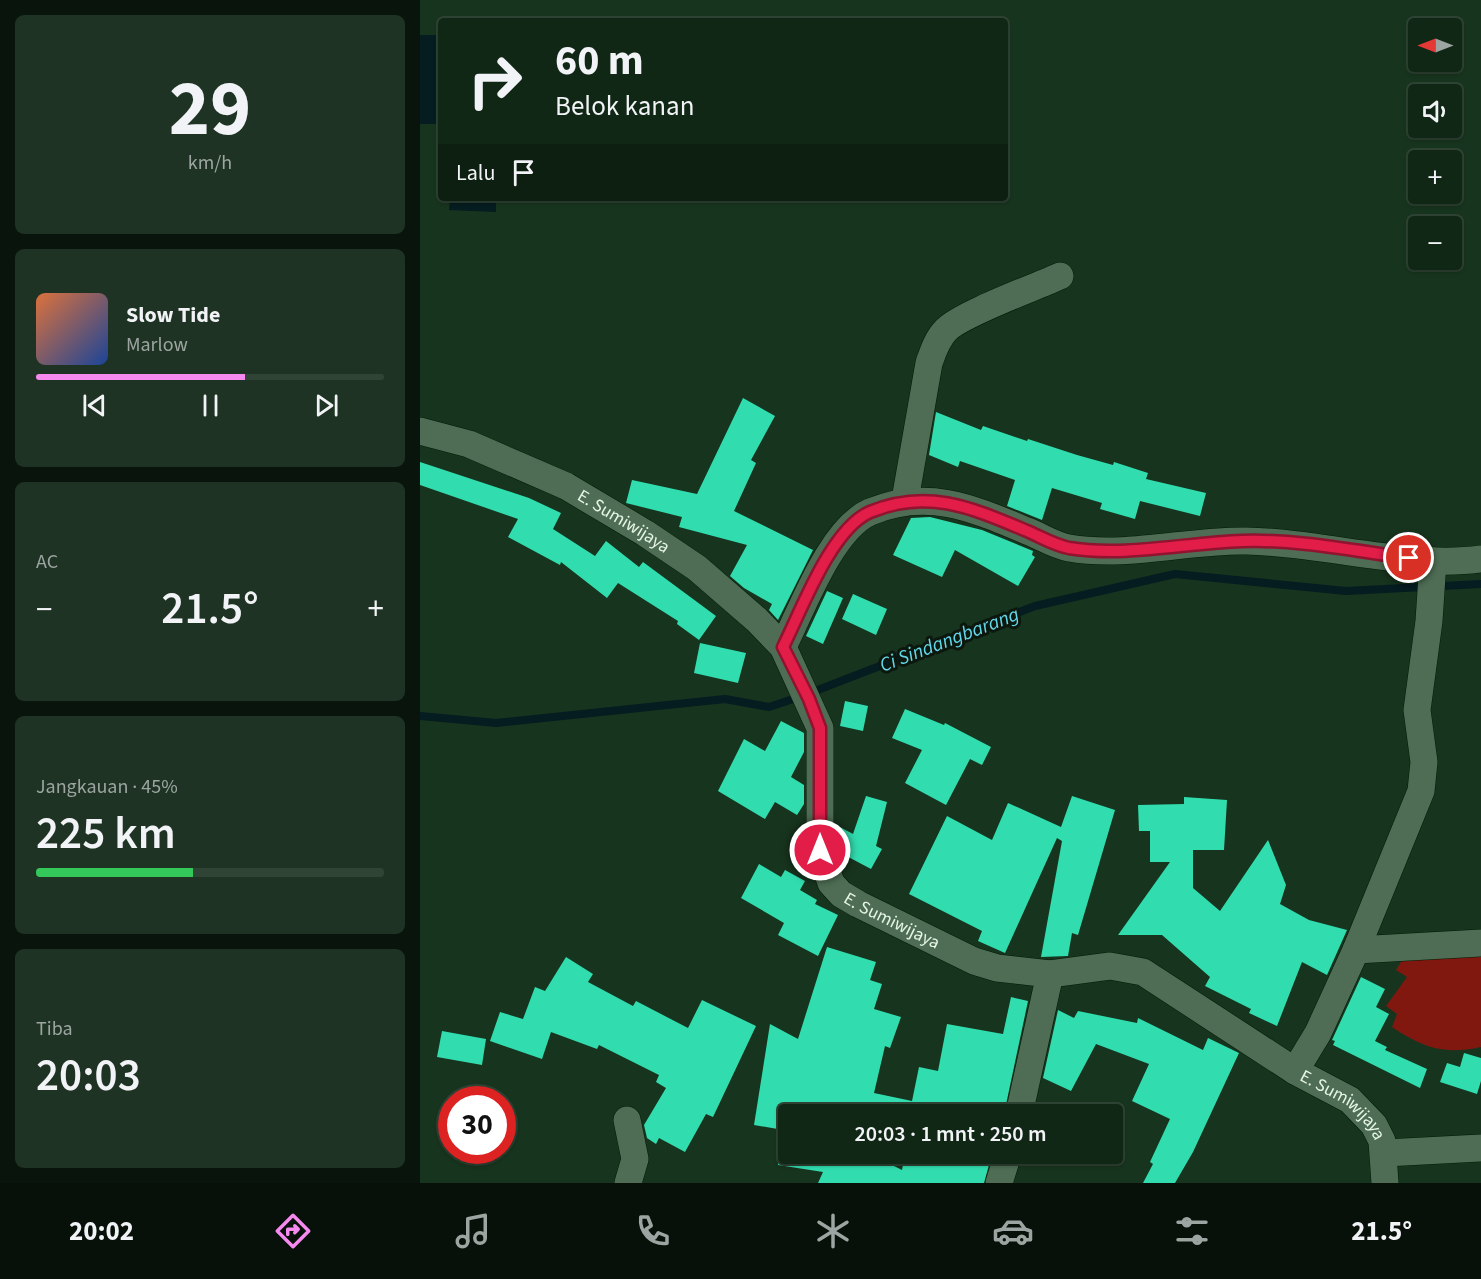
<!DOCTYPE html>
<html lang="id">
<meta charset="utf-8">
<style>
body{margin:0;font-family:"Source Sans 3",sans-serif;background:#1e3323;color:#f1f3f6;height:100vh;display:flex;flex-direction:column;font-size:22px;white-space:nowrap}
*{box-sizing:border-box;margin:0}
p{font-size:20px;color:#9ca5a1}
.icon{flex:none;width:33px;height:33px;fill:none;stroke:currentColor;stroke-width:2;stroke-linecap:round;stroke-linejoin:round}
.map{position:relative;flex:1;overflow:hidden}
.sheet{display:flex;flex-direction:column;gap:15px;padding:15px;background:#09150c;width:420px}
.sheet>*{flex:none}
.guide{position:absolute;left:18px;top:18px;width:570px;height:183px;border-radius:6px;box-shadow:0 2px 4px #0004,0 0 0 2px #304435;background:#112716;color:#f1f3f6;overflow:hidden}
.needle{width:39px;rotate:270deg}
.buttons{position:absolute;left:988px;top:18px;display:grid;gap:12px}
.buttons a{display:grid;place-items:center;width:54px;height:54px;border-radius:6px;background:#112716;box-shadow:0 2px 4px #0004,0 0 0 2px #304435;font-size:30px}
.speed{position:absolute;left:18px;top:1086px;display:flex;gap:12px;font-size:30px;font-weight:700;text-align:center}
.speed>*{display:grid;place-content:center;width:78px;height:78px;border-radius:50%;background:#112716;box-shadow:0 2px 4px #0004,0 0 0 2px #304435;line-height:1}
.speed .limit{border:9px solid #d22;background:#fff;color:#111}
.pin{position:absolute;display:grid;place-items:center;width:51px;height:51px;color:#fff;margin:-26px;border:3px solid #fff;border-radius:50%;box-shadow:0 2px 6px #0007}
.me{position:absolute;width:66px;margin:-33px;rotate:0deg;stroke-linejoin:round;filter:drop-shadow(0 0 4px #0008)}
.turn{display:flex;align-items:center;gap:21px;height:126px;padding:0 18px;font-size:27px}
.turn .icon{width:78px;height:78px;stroke-width:2.5}
.turn b{display:block;font-size:42px;line-height:51px}
.then{display:flex;align-items:center;height:57px;padding:0 18px;background:#0003;gap:12px;font-size:22px}
.big{font-size:45px;font-weight:600;line-height:1.1}
.sheet .widget{flex:1;display:flex;flex-direction:column;justify-content:center;gap:9px;min-width:0;padding:0 21px;border-radius:9px;background:#1e3323}
.sheet .dial{align-items:center;gap:0}
.dial b{font-size:78px;line-height:1}
.song{display:flex;align-items:center;gap:18px}
.cover{width:72px;height:72px;border-radius:9px;background:linear-gradient(135deg,hsl(20 70% 55%),hsl(220 70% 35%))}
.played{height:6px;border-radius:3px;background:linear-gradient(90deg,#f589ee 60%,#304435 60%)}
.keys{display:flex;justify-content:space-around;direction:ltr}
.heat{display:flex;justify-content:space-between;align-items:center;font-size:33px;direction:ltr}
.charge{height:9px;border-radius:4px;background:linear-gradient(90deg,#34c759 45%,#304435 0)}
.trip{position:absolute;left:358px;top:1104px;width:345px;height:60px;border-radius:6px;background:#112716;box-shadow:0 2px 4px #0004,0 0 0 2px #304435;font-weight:600;line-height:60px;text-align:center}
.menu{display:flex;height:96px;justify-content:space-around;align-items:center;background:#071009;color:#9ca5a1}
.menu .icon{width:42px;height:42px}
.menu .current{color:#f589ee}
.menu b{font-size:27px;color:#f1f3f6}
main{display:flex;flex:1;min-height:0}
.map>svg:first-child{display:block}
</style>
<main>
<section class="sheet">
<div class="widget dial"><b>29</b><p>km/h</p></div>
<div class="widget">
<div class="song"><i class="cover"></i><div><b>Slow Tide</b><p>Marlow</p></div></div>
<div class="played"></div>
<div class="keys"><svg class="icon" aria-label="previous" viewBox="0 0 24 24"><path d="M18 5L8 12l10 7zM5 5v14"/></svg><svg class="icon" aria-label="pause" viewBox="0 0 24 24"><path d="M8 5v14M16 5v14"/></svg><svg class="icon" aria-label="next" viewBox="0 0 24 24"><path d="M6 5l10 7-10 7zM19 5v14"/></svg></div>
</div>
<div class="widget"><p>AC</p>
<div class="heat"><a>−</a><b class="big">21.5°</b><a>+</a></div>
</div>
<div class="widget"><p>Jangkauan · 45%</p><b class="big">225 km</b><div class="charge"></div></div>
<div class="widget"><p>Tiba</p><b class="big">20:03</b></div>
</section>
<div class="map">
<svg width="1061" height="1183" viewBox="0 0 1061 1183">
<rect width="100%" height="100%" fill="#17341e"/>
<path fill="#801810" d="M1061,952V1047C1024,1055 1003,1048 972,1027L977,1014L966,1006L987,977L976,970L984,957Z"/>
<g fill="#051c20">
<rect x="0" y="35" width="21" height="89"/>
<polygon points="30,198 76,198 76,212 29,210"/>
</g>
<g fill="none" stroke-linecap="round" stroke-linejoin="round">
<g stroke="#051c20" stroke-width="8">
<polyline points="390,693 615,606 755,574 926,591 1061,584"/>
<polyline points="0,716 76,723 305,699 349,707 379,697"/>
</g>
</g>
<g fill="#31ddaf">
<polygon points="323,398 355,416 331,460 336,463 314,511 393,550 358,620 349,610 352,604 324,588 310,576 327,545 259,527 262,517 206,503 212,480 277,494"/>
<polygon points="516,412 561,430 563,426 607,441 608,439 657,455 693,465 694,462 728,473 726,479 786,493 780,516 720,501 715,519 680,509 682,503 632,488 622,520 587,506 595,480 540,461 538,467 509,455"/>
<polygon points="0,462 109,498 141,513 133,529 175,556 186,541 219,567 223,562 296,616 279,640 257,624 258,621 198,583 187,598 141,562 140,565 88,537 98,519 0,485"/>
<polygon points="510,517 562,530 613,551 612,555 615,557 598,586 535,550 522,577 473,555 491,518"/>
<polygon points="407,591 423,598 403,644 386,636"/>
<polygon points="433,594 467,609 456,635 422,619"/>
<polygon points="280,643 326,653 318,683 274,673"/>
<polygon points="425,701 448,706 443,731 420,726"/>
<polygon points="485,709 524,725 525,723 571,747 562,765 550,759 526,805 485,783 502,750 472,738"/>
<polygon points="361,721 384,733 384,752 371,777 384,785 384,804 377,815 355,802 345,819 298,791 324,739 345,751"/>
<polygon points="446,796 467,802 456,846 462,849 451,869 417,851 416,847 418,826 433,834"/>
<polygon points="652,796 695,810 658,935 652,933 648,956 621,957 642,841 637,838 585,953 558,941 562,931 489,894 527,816 572,840 588,803 641,827"/>
<polygon points="764,797 807,800 804,850 773,850 773,888 800,911 848,840 866,885 860,904 889,920 927,930 907,975 882,962 857,1026 829,1013 831,1009 785,986 790,977 742,935 698,935 750,862 730,862 730,831 719,831 718,805 764,804"/>
<polygon points="339,864 361,877 365,870 385,881 380,890 397,900 395,904 418,915 398,956 358,935 364,923 321,898"/>
<polygon points="407,947 456,962 450,980 462,984 454,1009 481,1017 470,1048 465,1046 454,1093 492,1101 499,1067 518,1071 527,1024 583,1034 591,997 608,1001 584,1114 369,1114 369,1131 334,1125 350,1024 378,1039"/>
<polygon points="146,957 173,974 168,982 213,1006 216,1001 268,1028 282,1000 336,1026 293,1117 286,1114 265,1152 239,1138 236,1144 227,1138 224,1125 246,1088 236,1082 239,1075 179,1045 177,1049 131,1032 122,1059 70,1041 80,1012 103,1019 115,987 125,991"/>
<polygon points="941,977 965,989 956,1007 969,1014 955,1041 967,1047 965,1050 1007,1069 1000,1088 913,1045 915,1041 912,1040"/>
<polygon points="638,1010 654,1018 658,1011 717,1023 718,1018 783,1050 788,1038 819,1053 773,1152 755,1183 723,1183 733,1164 730,1162 750,1119 712,1101 729,1064 676,1044 651,1091 623,1078"/>
<polygon points="22,1031 66,1039 62,1065 17,1057"/>
<polygon points="1044,1053 1061,1058 1061,1081 1057,1094 1020,1082 1027,1063 1040,1067"/>
<polygon points="358,1154 450,1154 482,1170 485,1154 572,1154 564,1183 398,1183 403,1172 358,1165"/>
</g>
<g fill="none" stroke-linecap="round" stroke-linejoin="round">
<g stroke="#001b07" stroke-width="28">
<g id="minor">
<path id="s1" d="M0,431L49,444L146,486L225,533L277,568L337,620L363,647L400,728V850L411,883L421,894L438,904L554,961L577,968L630,974L690,966L723,972L875,1071L930,1100L954,1125L962,1141L965,1183"/>
<path d="M485,500L509,363C513,352 517,339 526,330C541,314 616,287 640,276"/>
<path d="M363,647C382,609 411,529 450,512C508,488 552,508 607,531C621,536 633,545 649,548C707,558 767,540 826,541C901,542 988,569 1061,559"/>
<polyline points="936,950 1061,943"/>
<polyline points="875,1071 898,1033 936,950 1001,791 1004,762 997,710 1009,621 1013,561"/>
<polyline points="599,1114 630,974"/>
<polyline points="207,1120 215,1159 208,1183"/>
<polyline points="965,1153 1061,1148"/>
<polyline points="579,1183 588,1154"/>
</g>
</g>
<use href="#minor" stroke="#4e6d54" stroke-width="27"/>
</g>
<g fill="none" stroke-linecap="round" stroke-linejoin="round">
<g stroke="#92132f" stroke-width="15">
<path id="route" d="M400,850V728L389,699L363,647C382,609 411,529 450,512C508,488 552,508 607,531C621,537 634,545 649,548C705,557 765,543 822,541C877,539 935,551 989,558"/>
</g>
<use href="#route" stroke="#e11d48" stroke-width="10"/>
</g>
<g text-anchor="middle" stroke-width="6" stroke-linejoin="round" paint-order="stroke">
<g font-size="18" fill="#e5f6e7" stroke="#0c180e">
<text dy="6" stroke="none"><textPath href="#s1" startOffset="224">E. Sumiwijaya</textPath></text>
<text dy="6" stroke="none"><textPath href="#s1" startOffset="746">E. Sumiwijaya</textPath></text>
<text dy="6" stroke="none"><textPath href="#s1" startOffset="1250">E. Sumiwijaya</textPath></text>
</g>
<g font-size="20" font-style="italic" fill="#62d7ea" stroke="#0c180e">
<text transform="translate(529 639) rotate(-21)" y="7">Ci Sindangbarang</text>
</g>
</g>
</svg>
<div class="buttons">
<a><svg class="needle" viewBox="-14 -14 28 28"><path d="M0-13l5 13h-10z" fill="#e53935"/><path d="M0 13l5-13h-10z" fill="#9ca5a1"/></svg></a>
<a><svg class="icon" aria-label="sound" viewBox="0 0 24 24"><path d="M4 9h4l5-4v14l-5-4H4zM17 9q2 3 0 6"/></svg></a>
<a>+</a>
<a>−</a>
</div>
<div class="speed"><div class="limit">30</div></div>
<div class="pin" style="left:989px;top:558px;background:#d93025"><svg class="icon" aria-label="arrive" viewBox="0 0 24 24"><path d="M6 21V4h12l-3 4 3 4H6"/></svg></div>
<svg class="me" style="left:400px;top:850px" viewBox="-20 -20 40 40"><circle r="17" fill="#e11d48" stroke="#fff" stroke-width="3"/><path d="M0-11L8 9 0 5-8 9z" fill="#fff"/></svg>
<div class="trip">20:03 · 1 mnt · 250 m</div>
<div class="guide">
<div class="turn"><svg class="icon" aria-label="right" viewBox="0 0 24 24"><path d="M7 20v-9h11M14 6l5 5-5 5"/></svg><div><b>60 m</b>Belok kanan</div></div>
<div class="then">Lalu<svg class="icon" aria-label="arrive" viewBox="0 0 24 24"><path d="M6 21V4h12l-3 4 3 4H6"/></svg></div>
</div>
</div>
</main>
<nav class="menu">
<b>20:02</b>
<svg class="icon current" aria-label="directions" viewBox="0 0 24 24"><path d="M12 3l9 9-9 9-9-9zM9 14v-3h6M13 9l2 2-2 2"/></svg>
<svg class="icon" aria-label="music" viewBox="0 0 24 24"><path d="M9 18V5l10-2v13"/><circle cx="6" cy="18" r="3"/><circle cx="16" cy="16" r="3"/></svg>
<svg class="icon" aria-label="phone" viewBox="0 0 24 24"><path d="M5 4h4l2 5-3 2q2 4 5 5l2-3 5 2v4C11 20 4 13 5 4z"/></svg>
<svg class="icon" aria-label="climate" viewBox="0 0 24 24"><path d="M12 3v18M4 7l16 10M4 17L20 7"/></svg>
<svg class="icon" aria-label="car" viewBox="0 0 24 24"><path d="M5 17H2v-5l4-1 3-4h7l3 4 3 1v5h-3M9 17h6M6 11h13"/><circle cx="7" cy="17" r="2"/><circle cx="17" cy="17" r="2"/></svg>
<svg class="icon" aria-label="filters" viewBox="0 0 24 24"><path d="M4 7h16M4 17h16"/><circle cx="9" cy="7" r="2"/><circle cx="15" cy="17" r="2"/></svg>
<b>21.5°</b>
</nav>
